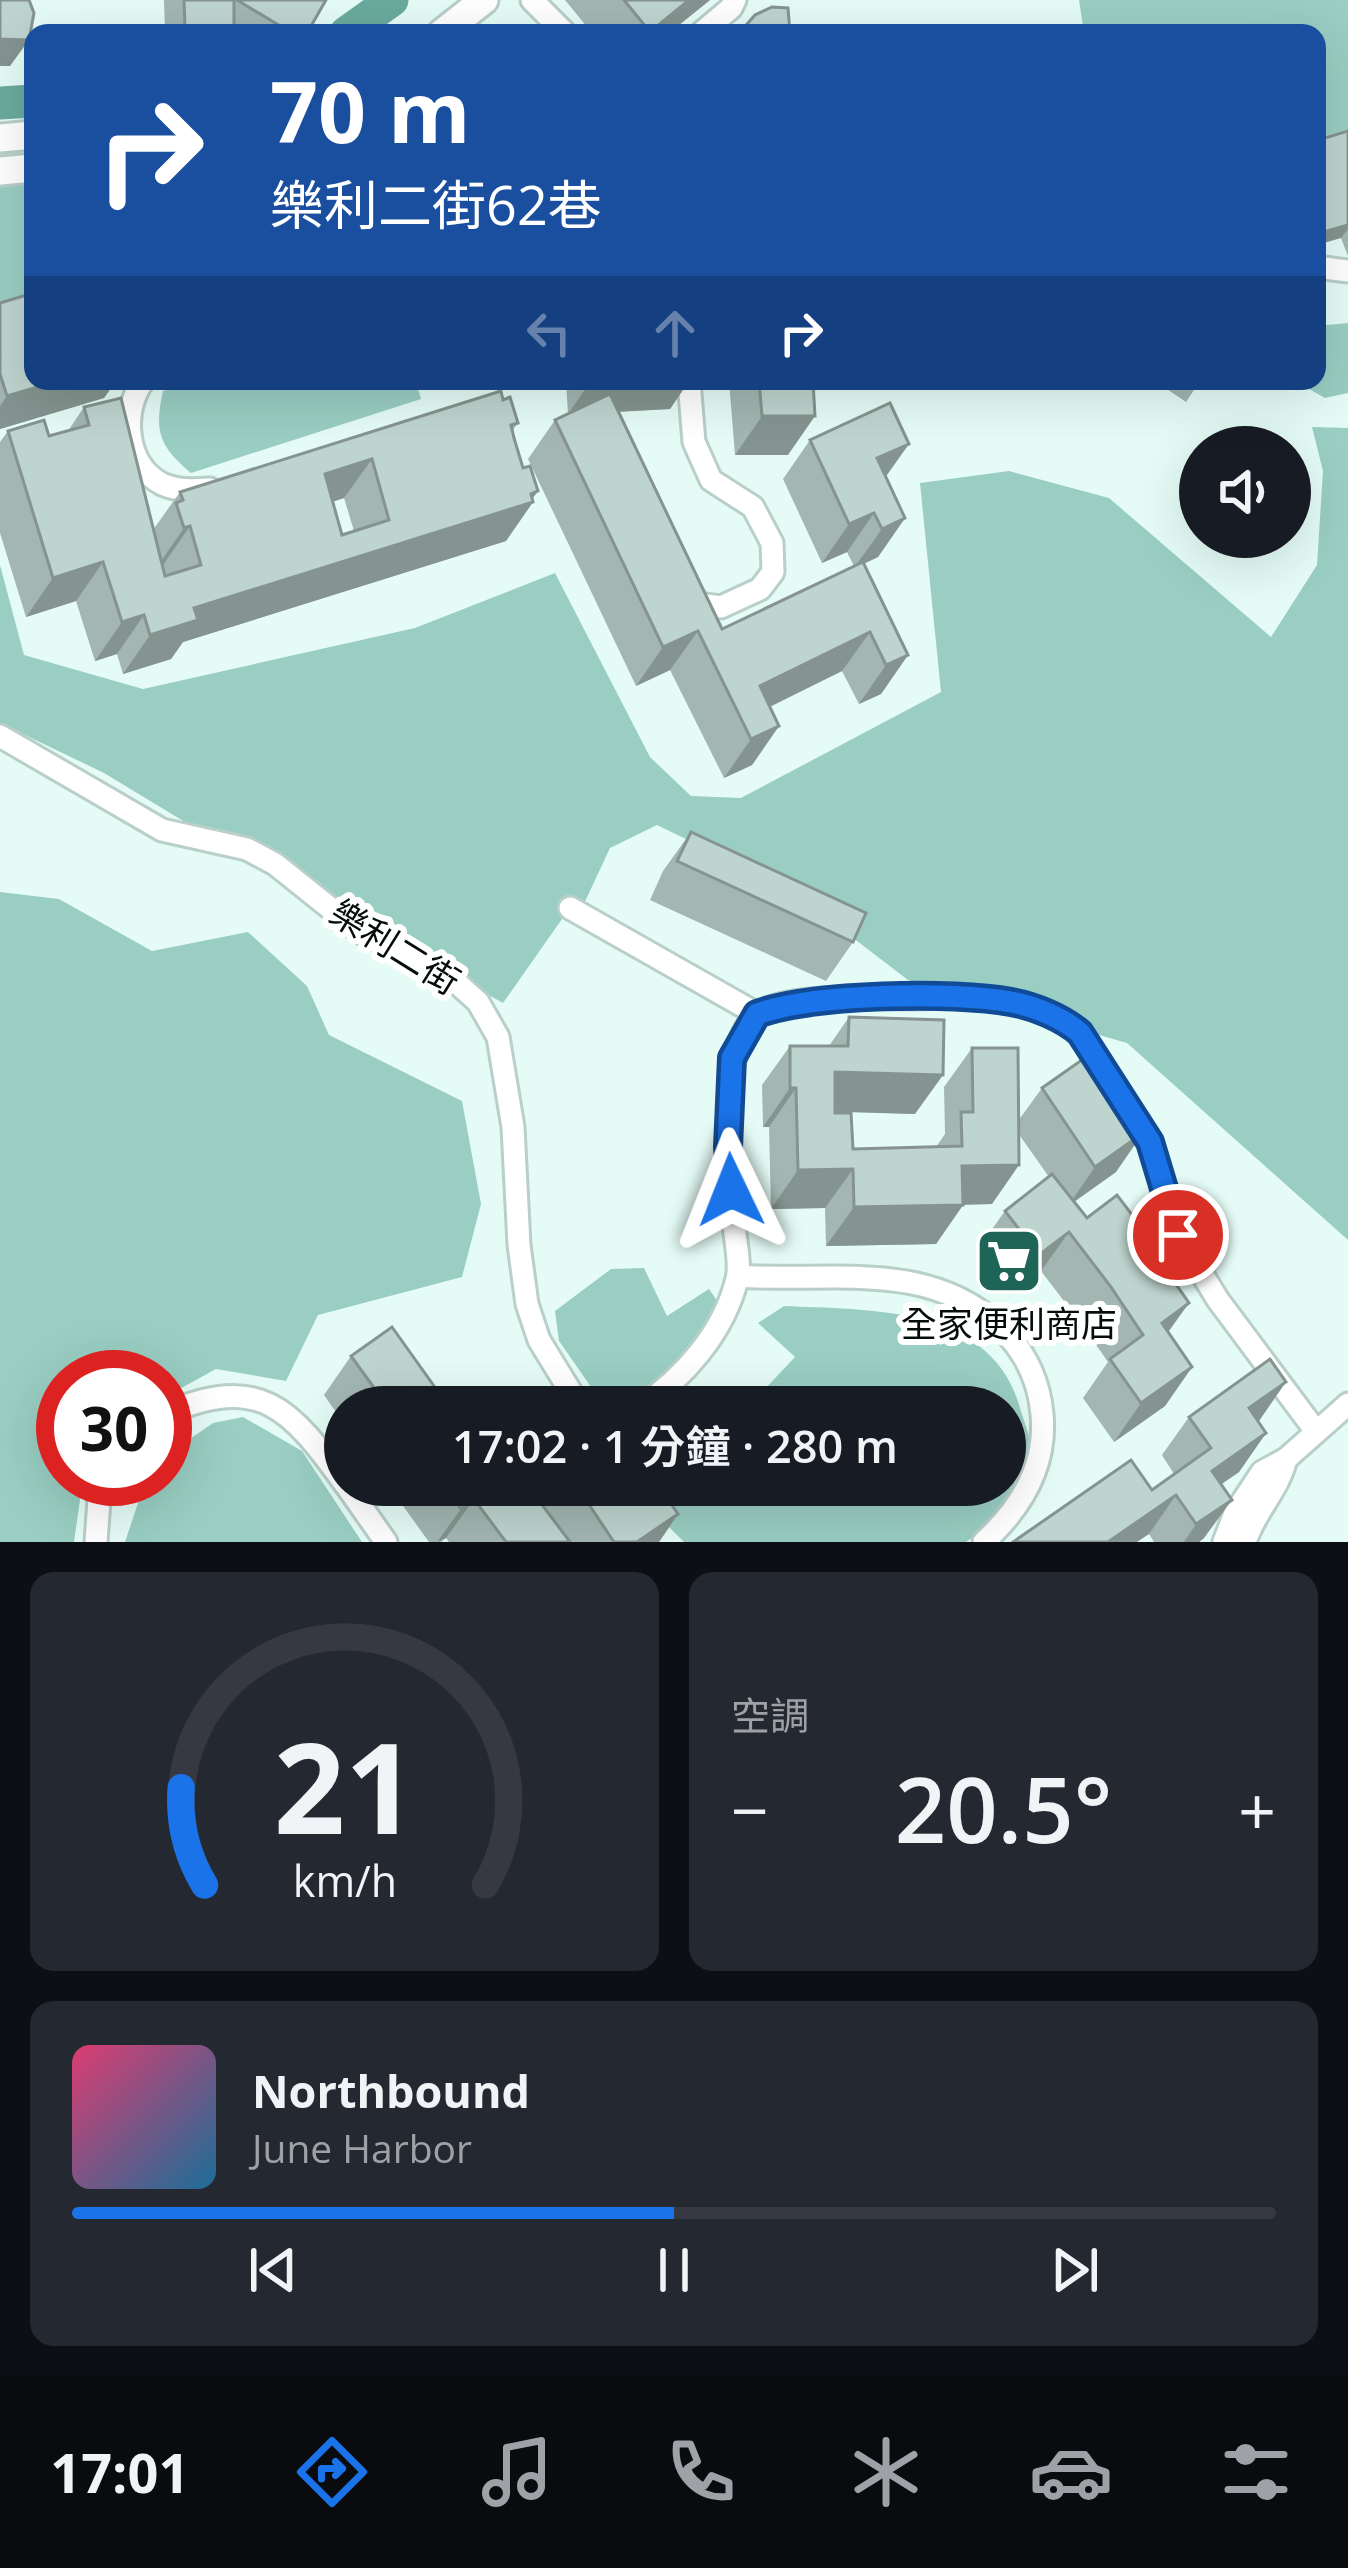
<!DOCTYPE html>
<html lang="zh-TW">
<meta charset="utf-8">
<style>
body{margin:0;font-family:"Open Sans","Noto Sans TC",sans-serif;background:#242831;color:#f1f3f6;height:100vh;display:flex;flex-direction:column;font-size:45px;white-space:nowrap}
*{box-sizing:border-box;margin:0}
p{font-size:39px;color:#9ea1a6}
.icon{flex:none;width:66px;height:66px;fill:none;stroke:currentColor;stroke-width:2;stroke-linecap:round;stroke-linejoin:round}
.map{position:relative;height:1542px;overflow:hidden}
.panel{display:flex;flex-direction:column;gap:30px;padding:30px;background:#0d0f14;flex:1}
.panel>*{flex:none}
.top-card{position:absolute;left:24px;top:24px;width:1302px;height:366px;border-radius:24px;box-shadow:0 12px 48px #0002;background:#1a4fa0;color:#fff;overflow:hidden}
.buttons{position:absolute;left:1179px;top:426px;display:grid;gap:24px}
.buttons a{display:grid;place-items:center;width:132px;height:132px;border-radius:50%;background:#171b24;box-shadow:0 12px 48px #0002;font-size:60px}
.speed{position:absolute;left:36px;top:1350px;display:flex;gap:24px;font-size:60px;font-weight:700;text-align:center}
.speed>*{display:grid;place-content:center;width:156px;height:156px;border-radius:50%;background:#171b24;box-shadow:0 12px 48px #0002;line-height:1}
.speed .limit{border:18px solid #d22;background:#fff;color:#111}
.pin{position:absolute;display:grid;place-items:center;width:102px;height:102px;color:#fff;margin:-51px;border:6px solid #fff;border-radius:50%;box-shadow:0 3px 12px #0007}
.me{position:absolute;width:132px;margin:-66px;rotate:358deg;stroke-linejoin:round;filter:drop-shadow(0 0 9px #0008)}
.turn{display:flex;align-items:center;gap:42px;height:252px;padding:0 48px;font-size:54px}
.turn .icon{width:156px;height:156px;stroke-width:2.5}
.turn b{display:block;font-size:84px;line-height:102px}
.lanes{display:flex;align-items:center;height:114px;padding:0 48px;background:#0003;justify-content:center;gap:60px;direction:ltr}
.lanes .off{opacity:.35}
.big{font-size:90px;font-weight:600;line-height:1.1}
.panel .widget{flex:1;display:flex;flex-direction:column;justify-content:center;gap:18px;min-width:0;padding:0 42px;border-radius:24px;background:#242831}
.panel .dial{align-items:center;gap:0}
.dial svg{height:312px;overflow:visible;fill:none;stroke:#363941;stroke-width:7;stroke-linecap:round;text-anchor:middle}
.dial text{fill:#f1f3f6;stroke:none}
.song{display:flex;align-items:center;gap:36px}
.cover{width:144px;height:144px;border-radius:18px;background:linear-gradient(135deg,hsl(340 70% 55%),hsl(200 70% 35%))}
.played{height:12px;border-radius:6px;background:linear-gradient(90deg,#1a73e8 50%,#363941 50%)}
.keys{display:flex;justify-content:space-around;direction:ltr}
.heat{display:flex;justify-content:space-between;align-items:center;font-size:66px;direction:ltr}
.panel .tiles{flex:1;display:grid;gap:30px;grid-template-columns:1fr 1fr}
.widget:last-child{grid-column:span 2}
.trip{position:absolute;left:324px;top:1386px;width:702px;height:120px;border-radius:60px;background:#171b24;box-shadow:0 12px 48px #0002;font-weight:600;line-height:120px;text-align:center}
.dock{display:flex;height:192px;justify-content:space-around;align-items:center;background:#090b0e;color:#9ea1a6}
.dock .icon{width:84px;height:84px}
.dock .selected{color:#1a73e8}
.dock b{font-size:54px;color:#f1f3f6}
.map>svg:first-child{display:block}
</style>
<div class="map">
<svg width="1348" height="1542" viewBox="0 0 1348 1542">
<rect width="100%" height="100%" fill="#e5fcf6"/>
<g fill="#9acec2">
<polygon points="1079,0 1348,0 1348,130 1317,138 1317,33 1084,33"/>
<polygon points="33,182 33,303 0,315 0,185"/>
<polygon points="1348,323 1348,393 1325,398 1295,381 1317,381 1317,326"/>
<path d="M192,381H416L421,399L191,473C159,446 154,431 163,391Z"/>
<polygon points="1312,427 1348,428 1348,1240 1127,1043 908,980 789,889 657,825 610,848 582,908 569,909 503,1003 294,888 104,773 0,723 0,565 24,655 143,689 415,628 555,573 650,757 691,796 741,798 941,692 920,483 1009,471 1109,498 1271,637 1317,565 1323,471"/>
<polygon points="0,892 59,899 152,951 248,932 307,986 329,1035 462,1101 481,1204 462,1277 318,1315 286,1381 216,1369 165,1397 165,1377 63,1377 63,1479 83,1479 74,1542 0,1542"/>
<polygon points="644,1268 667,1316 709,1289 718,1302 678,1367 631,1407 605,1407 559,1341 555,1311 611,1269"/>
<path d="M784,1306C869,1310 992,1305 1020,1408C1023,1419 1029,1432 1030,1444C1030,1463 1020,1488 1016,1507L966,1542H684L659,1517L643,1485H1005V1407H748L795,1357L758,1323Z"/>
<polygon points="243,1417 302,1451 362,1542 125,1542 146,1479 165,1479 165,1456 213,1423"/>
</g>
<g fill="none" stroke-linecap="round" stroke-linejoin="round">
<g stroke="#6aab9d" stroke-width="33">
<polyline points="346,33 392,0"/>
<polyline points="0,103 33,101"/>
</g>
<g stroke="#b9cfc9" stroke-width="27">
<g id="minor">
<polyline points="532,0 565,33"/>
<polyline points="701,33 731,8 735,0"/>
<polyline points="1317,267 1348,271"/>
<path d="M143,381C121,411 125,465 162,484C177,491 193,490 210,489"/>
<polyline points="689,596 692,603 721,607 760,589 773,572 772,543 753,507 711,480 694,442 689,381"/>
<polyline points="0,736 162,830 247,849 275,864 360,932 448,975 478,1002 498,1037 513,1127 519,1245 527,1304 539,1340 580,1407"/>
<polyline points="570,908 757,1014"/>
<path d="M738,1276C829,1283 927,1258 1000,1327C1025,1351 1039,1380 1042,1414C1047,1466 1021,1508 984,1542"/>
<path d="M640,1407C684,1378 724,1332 737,1279C741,1263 735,1240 734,1224C730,1175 715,1043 760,1013C787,994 878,998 914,998C967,996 1037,995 1080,1033L1150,1142L1178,1235L1218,1300L1315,1430"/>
<path d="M165,1414C260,1372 291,1409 345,1484"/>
<polyline points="346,1485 386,1542"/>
<polyline points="96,1542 99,1500 107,1479"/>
<polyline points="1224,1542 1235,1513 1262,1472 1286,1459 1348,1404"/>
<path d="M1245,1542C1255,1511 1278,1491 1286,1459"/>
</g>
</g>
<g stroke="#b9cfc9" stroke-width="33">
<g id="tertiary">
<polyline points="442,33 484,0"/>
<polyline points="0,138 33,135"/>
<polyline points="0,171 33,168"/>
</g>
</g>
<use href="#minor" stroke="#fff" stroke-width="21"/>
<use href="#tertiary" stroke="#fff" stroke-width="27"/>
</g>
<g fill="#a3b6b1" fill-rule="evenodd">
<polygon points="164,0 326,0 307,33 165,33"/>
<polygon points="565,0 710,0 669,33 592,33"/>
<polygon points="1348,131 1348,256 1341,238 1318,140"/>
<polygon points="0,303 33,381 116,381 104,398 0,429"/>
<polygon points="566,381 689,381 670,409 619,412 722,629 854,566 847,552 822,563 783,479 810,440 886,477 905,518 878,557 864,564 908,655 881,694 859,704 842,671 770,707 779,726 752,765 724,778 670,670 636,686 528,459 555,420 568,414"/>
<polygon points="729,381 813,381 788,455 735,455"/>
<polygon points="1155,381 1200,381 1186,402"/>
<path d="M503,400L518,423L512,431L523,468L538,491L532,499L533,502L506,541L183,642L171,659L123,674L117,654L95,661L76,601L26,617L0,533V442L8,431L49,436L68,431L84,407L153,530L180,492ZM344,498L354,531L342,535L332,502Z"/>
<polygon points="691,832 853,942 826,981 650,900 663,871"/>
<polygon points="849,1017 915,1114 835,1111 853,1149 936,1147 945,1134 944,1087 972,1048 1018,1121 1042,1088 1116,1172 1074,1202 1087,1218 1146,1242 1168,1333 1192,1367 1165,1406 1114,1442 1083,1398 1108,1362 1083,1326 1041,1271 1012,1294 977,1250 1005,1211 1049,1177 1018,1133 992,1204 963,1205 936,1244 826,1246 825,1208 771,1209 769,1127 763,1127 762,1085 790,1046 829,1046"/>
<polygon points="351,1356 449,1407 345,1407 345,1425 324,1395"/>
<polygon points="1189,1417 1258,1421 1266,1433 1239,1472 1221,1484 1204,1538 1199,1542 1154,1542 1149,1534 1152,1490 1174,1474 1162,1455"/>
<polygon points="388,1485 505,1485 514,1497 536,1497 545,1485 658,1485 678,1514 659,1542 449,1542 446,1538 441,1542 429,1542"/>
</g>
<g fill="#859490">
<polygon points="689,0 710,0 669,33 650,33"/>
<polygon points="234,28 231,33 182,33 185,29"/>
<polygon points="0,39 29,40 10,66 0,66"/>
<polygon points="1348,225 1348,229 1341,238 1317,245 1317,234"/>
<polygon points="58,381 116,381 104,398 0,429 0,406 7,396"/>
<polygon points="591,381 689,381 670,409 568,414"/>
<polygon points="762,416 815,416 788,455 735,455"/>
<polygon points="909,444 882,482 877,458"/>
<polygon points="372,459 344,498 297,513 325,474"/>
<polygon points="538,491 529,503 533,502 506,541 183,642 171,659 123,674 150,635 194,608"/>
<polygon points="874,513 847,552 822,563 849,524"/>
<polygon points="905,518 878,557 854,568 882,529"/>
<polygon points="190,526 163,565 157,567 184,528"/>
<polygon points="103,562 76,601 26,617 53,578"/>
<polygon points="144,615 117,654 95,661 122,622"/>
<polygon points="698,631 670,670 636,686 663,647"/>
<polygon points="870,632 842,671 742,720 760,686"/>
<polygon points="908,655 881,694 859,704 886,665"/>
<polygon points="779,726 752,765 724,778 751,739"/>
<polygon points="835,1072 943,1075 915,1114 808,1111"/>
<polygon points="790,1088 796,1088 769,1127 763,1127"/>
<polygon points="1143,1133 1116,1172 1068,1206 1095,1167"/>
<polygon points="1019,1165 992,1204 935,1205 962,1166"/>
<polygon points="853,1169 825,1208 771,1209 798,1170"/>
<polygon points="963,1205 936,1244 826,1246 854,1207"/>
<polygon points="1069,1232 1041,1271 1012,1294 1039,1255"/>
<polygon points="1189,1303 1161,1342 1162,1323"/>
<polygon points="1192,1367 1165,1406 1114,1442 1141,1403"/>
<polygon points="1286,1382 1259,1421 1249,1408"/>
<polygon points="1266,1433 1239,1472 1184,1510 1212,1471"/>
<polygon points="1176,1495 1149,1534 1137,1542 1108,1542"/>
<polygon points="474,1499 446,1538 437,1542 461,1509"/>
<polygon points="1232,1500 1204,1538 1199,1542 1184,1542 1196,1524"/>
<polygon points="678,1514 659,1542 637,1542"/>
</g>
<g fill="#bed4ce" stroke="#859490" stroke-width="3" fill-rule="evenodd">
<polygon points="0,0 29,0 34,13 29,40 0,39"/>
<polygon points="184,0 234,0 234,28 185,29"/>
<polygon points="237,0 326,0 307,33 292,33"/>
<polygon points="624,0 689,0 650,32"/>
<polygon points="772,7 788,8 790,33 739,33 755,15"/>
<polygon points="1348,131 1348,225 1317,234 1317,136 1318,140"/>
<polygon points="33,293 33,381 58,381 7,396 0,374 0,303"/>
<polygon points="759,381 813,381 815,416 762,416"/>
<path d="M501,391L503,400L510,397L518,423L511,425L514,438L523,468L530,466L538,491L531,494L533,502L194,608L198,620L150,635L144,615L122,622L103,562L53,578L8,431L44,420L49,436L89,425L84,407L121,398L165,576L201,565L190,526L184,528L176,503L183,500L180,492ZM372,459L389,520L342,535L325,474Z"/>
<polygon points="610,394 722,629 863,562 908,655 886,665 870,632 760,686 779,726 751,739 698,631 663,647 555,420"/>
<polygon points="890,403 909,444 877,458 905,518 882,529 874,513 849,524 810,440"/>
<polygon points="1272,434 1287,447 1261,447"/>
<polygon points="1290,449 1297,455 1290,464"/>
<polygon points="691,832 866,913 853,942 677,861"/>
<polygon points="849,1017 944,1020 943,1075 835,1072 835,1113 851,1113 853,1149 962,1146 961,1112 973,1112 972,1048 1018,1048 1019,1165 962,1166 963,1205 854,1207 853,1169 798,1170 796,1088 790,1088 790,1046 848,1046"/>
<polygon points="1086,1057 1119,1104 1122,1102 1143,1133 1095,1167 1042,1088"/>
<polygon points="1052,1174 1087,1218 1117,1195 1149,1237 1145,1240 1189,1303 1162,1323 1192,1367 1141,1403 1110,1359 1143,1335 1111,1287 1069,1232 1039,1255 1005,1211"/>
<polygon points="392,1327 449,1407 388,1407 351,1356"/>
<polygon points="1270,1359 1286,1382 1249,1408 1266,1433 1212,1471 1232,1500 1196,1524 1176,1495 1108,1542 1013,1542 1131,1460 1152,1490 1211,1448 1189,1417"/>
<polygon points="443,1485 505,1485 514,1497 528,1486 570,1542 506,1542 474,1499 461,1509"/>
<polygon points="576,1485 658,1485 678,1514 637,1542 614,1542"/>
</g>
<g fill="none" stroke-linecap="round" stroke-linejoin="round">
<g stroke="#114b97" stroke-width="30">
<path id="route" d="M731,1190L728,1147L732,1058L757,1014C811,994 954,991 1011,1002C1034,1006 1063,1018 1080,1033L1150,1142L1178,1235"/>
</g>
<use href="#route" stroke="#1a73e8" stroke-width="21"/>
</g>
<defs>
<g id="supermarket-square" transform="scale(3.45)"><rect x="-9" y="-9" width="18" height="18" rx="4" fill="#1e6457" stroke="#fff"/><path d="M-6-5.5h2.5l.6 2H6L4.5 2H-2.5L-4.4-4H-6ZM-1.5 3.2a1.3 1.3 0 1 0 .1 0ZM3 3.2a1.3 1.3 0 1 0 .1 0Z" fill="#fff"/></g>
</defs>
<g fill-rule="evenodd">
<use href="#supermarket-square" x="1009" y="1261"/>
</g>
<g text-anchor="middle" stroke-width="12" stroke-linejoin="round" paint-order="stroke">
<g font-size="36" fill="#060e0c" stroke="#fff">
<text transform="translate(395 947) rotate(32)" y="13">樂利二街</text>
</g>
<g font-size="36" fill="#060e0c" stroke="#fff">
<text x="1009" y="1337">全家便利商店</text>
</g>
</g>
</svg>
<div class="buttons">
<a><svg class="icon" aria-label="sound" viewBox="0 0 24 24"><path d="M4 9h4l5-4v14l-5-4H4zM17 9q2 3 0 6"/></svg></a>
</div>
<div class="speed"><div class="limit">30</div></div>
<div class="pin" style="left:1178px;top:1235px;background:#d93025"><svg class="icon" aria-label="arrive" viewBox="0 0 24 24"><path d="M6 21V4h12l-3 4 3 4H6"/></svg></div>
<svg class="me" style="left:731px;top:1190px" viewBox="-20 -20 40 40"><path d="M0-17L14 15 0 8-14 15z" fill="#1a73e8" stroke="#fff" stroke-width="4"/></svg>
<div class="trip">17:02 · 1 分鐘 · 280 m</div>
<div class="top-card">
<div class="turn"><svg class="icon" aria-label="right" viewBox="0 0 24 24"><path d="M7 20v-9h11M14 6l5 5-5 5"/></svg><div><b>70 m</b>樂利二街62巷</div></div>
<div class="lanes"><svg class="icon off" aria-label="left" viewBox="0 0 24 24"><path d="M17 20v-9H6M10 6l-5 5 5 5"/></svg><svg class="icon off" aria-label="ahead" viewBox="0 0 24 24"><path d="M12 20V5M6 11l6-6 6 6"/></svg><svg class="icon" aria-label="right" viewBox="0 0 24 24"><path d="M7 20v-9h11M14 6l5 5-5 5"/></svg></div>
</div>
</div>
<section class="panel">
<div class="tiles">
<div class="widget dial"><svg viewBox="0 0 100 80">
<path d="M14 69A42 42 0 1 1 86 69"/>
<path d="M14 69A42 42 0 0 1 8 44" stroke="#1a73e8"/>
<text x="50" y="56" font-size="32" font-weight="700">21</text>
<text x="50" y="72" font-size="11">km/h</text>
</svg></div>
<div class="widget"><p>空調</p>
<div class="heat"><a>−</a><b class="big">20.5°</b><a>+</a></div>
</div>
<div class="widget">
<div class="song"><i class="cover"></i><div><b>Northbound</b><p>June Harbor</p></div></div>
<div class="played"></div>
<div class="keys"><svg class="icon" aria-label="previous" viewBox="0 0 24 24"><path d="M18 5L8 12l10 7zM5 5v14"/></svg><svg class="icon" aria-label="pause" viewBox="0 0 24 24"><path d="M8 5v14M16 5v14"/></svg><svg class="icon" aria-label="next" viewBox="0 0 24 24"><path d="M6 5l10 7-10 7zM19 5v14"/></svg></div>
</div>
</div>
</section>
<nav class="dock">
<b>17:01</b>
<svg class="icon selected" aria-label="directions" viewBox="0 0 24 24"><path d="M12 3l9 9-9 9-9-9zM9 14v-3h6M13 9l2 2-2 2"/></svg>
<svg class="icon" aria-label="music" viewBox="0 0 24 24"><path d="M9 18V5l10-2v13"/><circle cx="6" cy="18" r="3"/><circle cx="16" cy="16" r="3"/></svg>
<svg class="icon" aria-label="phone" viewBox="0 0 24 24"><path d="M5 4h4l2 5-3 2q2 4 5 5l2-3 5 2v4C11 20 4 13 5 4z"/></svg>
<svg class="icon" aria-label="climate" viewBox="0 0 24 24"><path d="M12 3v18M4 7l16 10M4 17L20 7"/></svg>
<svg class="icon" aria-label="car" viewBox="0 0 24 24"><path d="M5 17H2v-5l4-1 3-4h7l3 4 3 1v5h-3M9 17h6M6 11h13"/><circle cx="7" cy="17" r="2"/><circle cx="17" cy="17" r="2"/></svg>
<svg class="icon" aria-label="filters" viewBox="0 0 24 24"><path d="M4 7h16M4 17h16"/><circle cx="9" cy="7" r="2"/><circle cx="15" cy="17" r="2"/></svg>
</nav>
